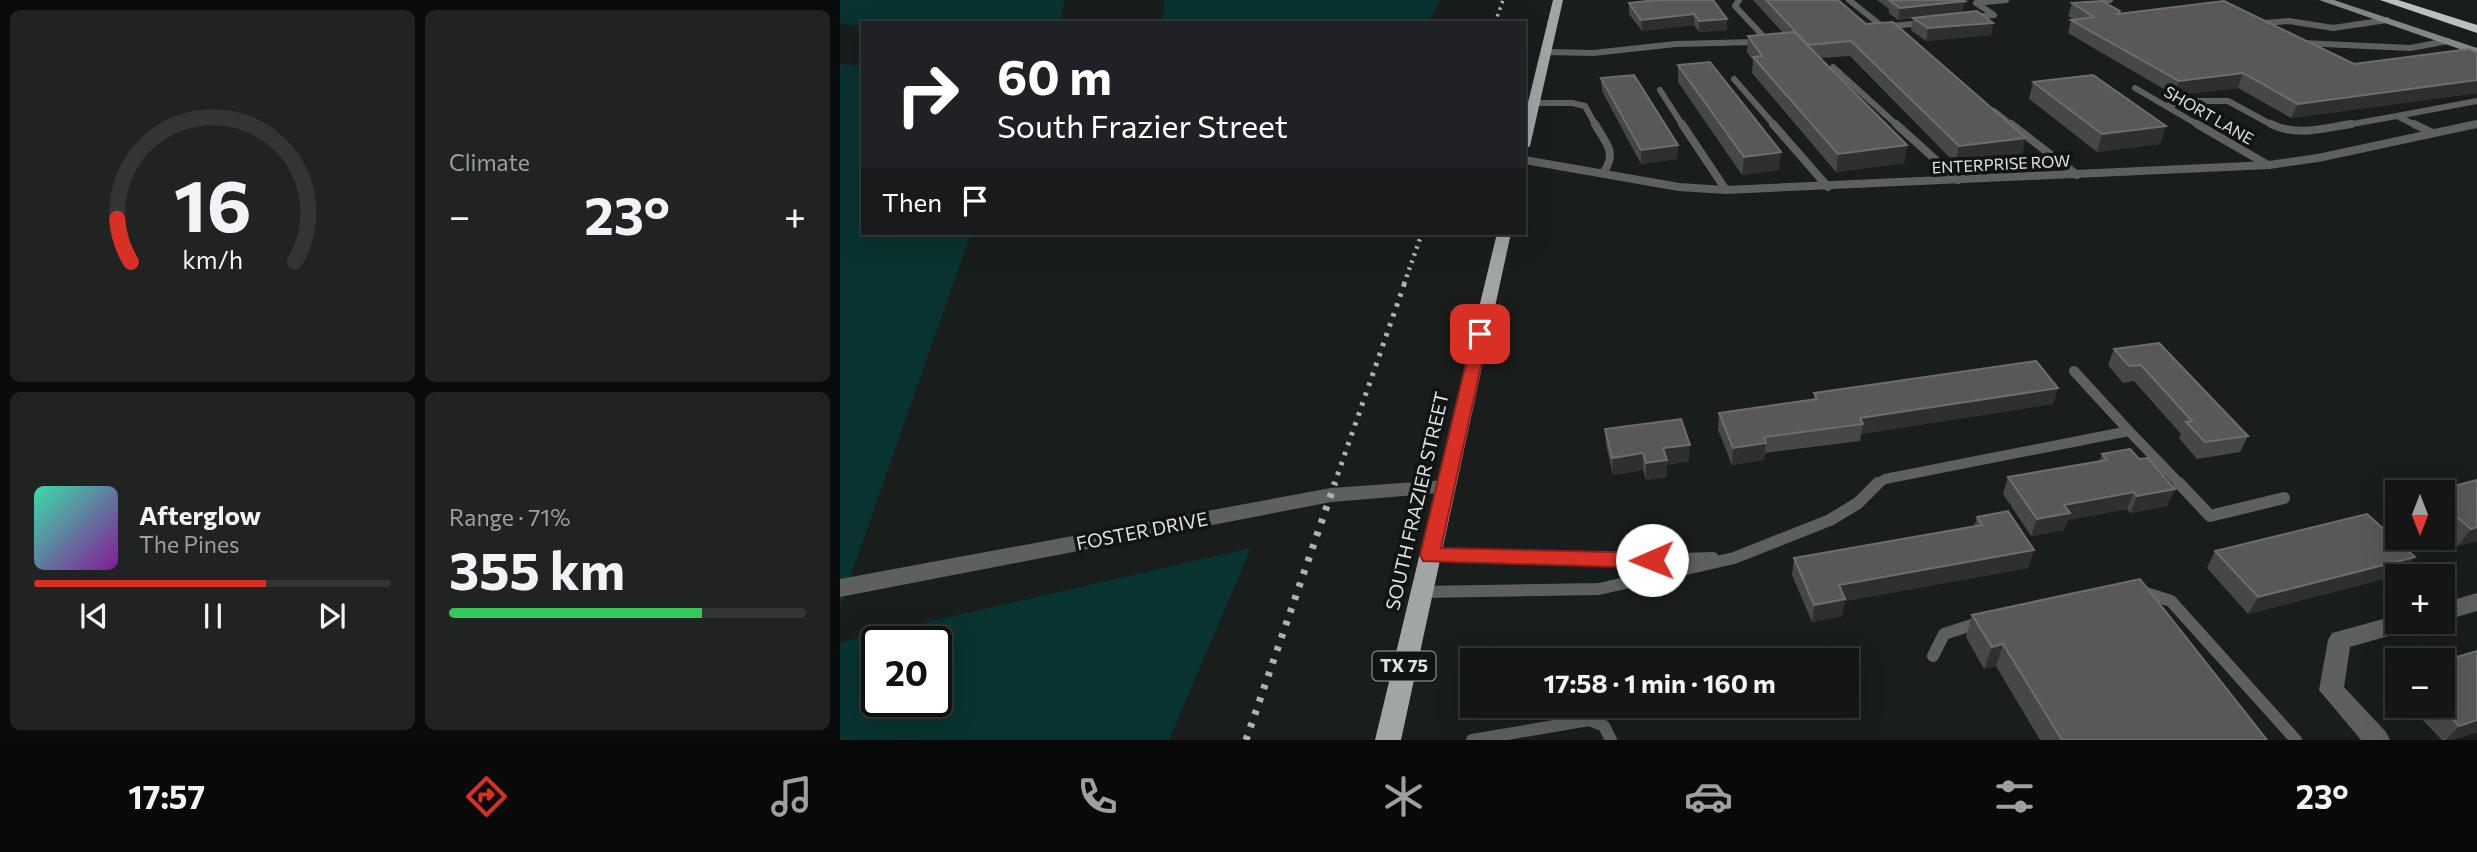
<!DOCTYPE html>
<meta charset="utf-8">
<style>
body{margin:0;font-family:Commissioner,sans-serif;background:#202322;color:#f1f3f6;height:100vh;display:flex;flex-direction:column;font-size:26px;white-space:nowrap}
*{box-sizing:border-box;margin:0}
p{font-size:23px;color:#9d9fa0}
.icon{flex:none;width:38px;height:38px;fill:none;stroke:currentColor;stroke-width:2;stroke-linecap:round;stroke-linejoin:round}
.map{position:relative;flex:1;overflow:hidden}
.panel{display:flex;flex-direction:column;gap:10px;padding:10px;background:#0a0c0c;width:840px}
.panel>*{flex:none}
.guide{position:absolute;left:21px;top:21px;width:665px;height:214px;border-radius:0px;box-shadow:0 7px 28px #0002,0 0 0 2px #323534;background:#202124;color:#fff;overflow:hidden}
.needle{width:46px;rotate:180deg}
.tools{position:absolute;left:1545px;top:480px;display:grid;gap:14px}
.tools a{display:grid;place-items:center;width:70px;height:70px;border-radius:0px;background:#131615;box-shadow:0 7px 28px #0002,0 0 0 2px #323534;font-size:35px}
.speed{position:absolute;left:21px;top:626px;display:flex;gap:14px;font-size:35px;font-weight:700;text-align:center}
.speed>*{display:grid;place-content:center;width:91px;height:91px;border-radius:50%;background:#131615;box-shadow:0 7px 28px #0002,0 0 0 2px #323534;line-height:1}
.speed .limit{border:4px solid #111;border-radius:10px;background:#fff;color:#111}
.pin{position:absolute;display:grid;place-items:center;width:60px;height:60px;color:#fff;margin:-30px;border-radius:14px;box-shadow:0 4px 10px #0006}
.me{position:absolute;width:77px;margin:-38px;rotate:269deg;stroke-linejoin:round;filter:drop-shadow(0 0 5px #0008)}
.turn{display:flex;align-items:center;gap:24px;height:147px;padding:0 21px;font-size:32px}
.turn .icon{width:91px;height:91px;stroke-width:2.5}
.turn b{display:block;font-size:49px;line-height:60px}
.then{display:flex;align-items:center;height:66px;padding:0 21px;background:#0003;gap:14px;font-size:26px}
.big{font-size:52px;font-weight:700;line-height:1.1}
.panel .tile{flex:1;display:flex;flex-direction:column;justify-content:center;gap:10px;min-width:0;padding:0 24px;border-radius:10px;background:#202322}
.panel .dial{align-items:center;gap:0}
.dial svg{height:182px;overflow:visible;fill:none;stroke:#323534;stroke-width:7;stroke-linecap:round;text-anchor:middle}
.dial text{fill:#f1f3f6;stroke:none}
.song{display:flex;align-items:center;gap:21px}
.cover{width:84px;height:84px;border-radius:10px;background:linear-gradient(135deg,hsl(160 70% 55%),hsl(290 70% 35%))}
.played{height:7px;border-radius:4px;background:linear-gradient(90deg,#d93025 65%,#323534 65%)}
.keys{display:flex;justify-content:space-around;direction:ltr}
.heat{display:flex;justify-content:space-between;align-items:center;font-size:38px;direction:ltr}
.charge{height:10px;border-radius:5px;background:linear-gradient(90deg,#34c759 71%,#323534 0)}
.panel .tiles{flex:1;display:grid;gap:10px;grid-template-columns:repeat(2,1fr)}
.trip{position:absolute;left:620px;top:648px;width:399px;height:70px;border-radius:0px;background:#131615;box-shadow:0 7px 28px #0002,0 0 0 2px #323534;font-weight:700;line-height:70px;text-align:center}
.menu{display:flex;height:112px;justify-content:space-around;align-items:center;background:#080908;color:#9d9fa0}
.menu .icon{width:49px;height:49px}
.menu .selected{color:#d93025}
.menu b{font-size:32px;color:#f1f3f6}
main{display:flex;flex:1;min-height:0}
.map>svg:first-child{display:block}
</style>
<main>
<section class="panel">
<div class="tiles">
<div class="tile dial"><svg viewBox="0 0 100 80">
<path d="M14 69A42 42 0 1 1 86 69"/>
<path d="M14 69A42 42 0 0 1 8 50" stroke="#d93025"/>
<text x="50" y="56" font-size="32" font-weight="700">16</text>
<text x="50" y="72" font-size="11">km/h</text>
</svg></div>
<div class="tile"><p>Climate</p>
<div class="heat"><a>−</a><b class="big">23°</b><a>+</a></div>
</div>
<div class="tile">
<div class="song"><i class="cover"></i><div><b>Afterglow</b><p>The Pines</p></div></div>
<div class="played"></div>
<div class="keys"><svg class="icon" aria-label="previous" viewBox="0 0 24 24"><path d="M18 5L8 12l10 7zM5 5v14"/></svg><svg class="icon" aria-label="pause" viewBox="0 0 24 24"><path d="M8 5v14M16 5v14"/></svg><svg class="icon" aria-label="next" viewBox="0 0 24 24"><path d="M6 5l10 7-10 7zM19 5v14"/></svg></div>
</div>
<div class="tile"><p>Range · 71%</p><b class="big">355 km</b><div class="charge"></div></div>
</div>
</section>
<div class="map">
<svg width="1637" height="740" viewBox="0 0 1637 740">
<rect width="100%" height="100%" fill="#191d1c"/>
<g fill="#083330" fill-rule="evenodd">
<polygon points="0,0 225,0 219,23 23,23 23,26 0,24"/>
<polygon points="324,0 600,0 588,23 323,23"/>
<polygon points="0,64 23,66 23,233 131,233 0,606"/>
<path d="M411,548L329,740H0V642ZM96,642V702H37V642Z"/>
</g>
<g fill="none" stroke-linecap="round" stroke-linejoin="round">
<g stroke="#5e6060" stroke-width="6">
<polyline points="1009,0 1043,27 1082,23"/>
<polyline points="1261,0 1270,0"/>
<polyline points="1132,17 1154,15 1136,3 1166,0"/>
<polyline points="1433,29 1425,23 1449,21 1493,28 1547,20"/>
<polyline points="1462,43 1570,48 1608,41"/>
<polyline points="706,52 753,53 836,44 917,42 925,38 895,6 899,0"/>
<polyline points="993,67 1058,126"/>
<polyline points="894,79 935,126"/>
<polyline points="1295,88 1360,126"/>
<polyline points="820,90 843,126"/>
<polyline points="694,103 732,103 745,106 756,126"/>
<polyline points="1326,106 1347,101 1388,101 1434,126"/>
<polyline points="1154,111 1173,126"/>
<polyline points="1501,126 1557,116"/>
<polyline points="1577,126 1557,116 1637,101"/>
<polyline points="1630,126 1637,124"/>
</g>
<g stroke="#5e6060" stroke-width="8">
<path d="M755,124C766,144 778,152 763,173"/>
<polyline points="842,124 886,190"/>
<polyline points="933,124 988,187"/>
<polyline points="1056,124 1118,180"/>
<polyline points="1171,124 1237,175"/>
<polyline points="1357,124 1428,165"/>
<path d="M1431,124C1457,137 1484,128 1511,124"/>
<polyline points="1574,124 1593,133"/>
<polyline points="684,160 839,187 886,190 1429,165 1478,158 1637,124"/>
</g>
<g stroke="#5e6060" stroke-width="10">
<polyline points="1234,371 1289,431"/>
<polyline points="1035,485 1045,479 1289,431 1341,485"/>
</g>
<g stroke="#5e6060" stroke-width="12">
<polyline points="1339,483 1370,516 1444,498"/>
<polyline points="591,555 784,561 873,558"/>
<polyline points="1300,591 1331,601 1456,740"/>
<polyline points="582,592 759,589 894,558 990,520 1018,503 1038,483"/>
<polyline points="1093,656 1104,634 1141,622"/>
<polyline points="632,740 749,720 764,726 771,740"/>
</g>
<g fill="#5e6060" fill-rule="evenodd">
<polygon points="1637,593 1637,611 1603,621 1603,603"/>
<polygon points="1558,615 1558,621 1579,621 1576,628 1510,647 1504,687 1546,732 1550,740 1521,740 1479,690 1488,640 1492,633"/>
</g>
<polygon fill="#5e6060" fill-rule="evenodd" points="605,480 612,482 615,487 612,492 491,502 0,597 0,579 491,488"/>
<polygon fill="#848787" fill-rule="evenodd" points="1479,0 1494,0 1637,48 1637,55"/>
<g fill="#a2a5a5" fill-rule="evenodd">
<polygon points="713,0 723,0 690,146 684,150 684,119"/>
<polygon points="657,233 671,233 561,740 535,740"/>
</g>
<polygon fill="#bcc1c0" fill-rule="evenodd" points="1540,0 1558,0 1637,25 1637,33"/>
<polyline stroke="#afb2b1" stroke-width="3.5" stroke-dasharray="2.5 4.5" stroke-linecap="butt" points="655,23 663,0"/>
<polyline stroke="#afb2b1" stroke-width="4.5" stroke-dasharray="2.5 5" stroke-linecap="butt" points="564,284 582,233"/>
<polyline stroke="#afb2b1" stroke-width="5" stroke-dasharray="3.5 7" stroke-linecap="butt" points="494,485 565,282"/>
<polyline stroke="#afb2b1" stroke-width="7" stroke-dasharray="4.5 9" stroke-linecap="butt" points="406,740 495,483"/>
</g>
<g fill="#484748">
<polygon points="913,0 998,0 1182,155 1115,163 1010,56 980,58 1067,145 1064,163 996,172 912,73 913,60 907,52 908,36 943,33"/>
<polygon points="1037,0 1123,0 1125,1 1122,12 1153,23 1151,35 1086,41 1071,30 1073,18 1058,20 1049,13 1049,9"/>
<polygon points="789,3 887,19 887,30 859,32 854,25 802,31 789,14"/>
<polygon points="1232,3 1514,64 1637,53 1637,93 1451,118 1398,88 1334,95 1228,33 1231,20 1233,19 1228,16"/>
<polygon points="838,65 939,170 902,175 838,82"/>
<polygon points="761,78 838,145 837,159 801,164 762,91"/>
<polygon points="1193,82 1326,126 1320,144 1257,152 1189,99"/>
<polygon points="1319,343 1408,436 1400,452 1357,459 1339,438 1341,434 1294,381 1283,383 1268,365 1274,349"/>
<polygon points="1218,388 1213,404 1021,434 1020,441 925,453 924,460 892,465 878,430 879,413 974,399 974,393"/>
<polygon points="765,429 849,461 827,465 827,477 806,480 803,470 773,475 766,445"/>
<polygon points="1262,454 1299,459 1335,489 1327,506 1290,513 1287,509 1228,520 1224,530 1191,536 1163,494 1168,477 1259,462"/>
<polygon points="1637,480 1637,541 1618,546 1603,533 1603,492"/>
<polygon points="1137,517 1194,550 1188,568 1005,601 1002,616 972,622 952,575 954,558 1134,527"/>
<polygon points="1375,551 1563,574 1408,614 1367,568"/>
<polygon points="1132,615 1427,740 1200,740 1156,666 1144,669 1126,637"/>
<polygon points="1637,651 1637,732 1612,740 1602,740 1568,705 1603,705"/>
<polygon points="1558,682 1558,694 1552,689"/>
</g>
<g fill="#2f2f30">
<polygon points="1125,1 1122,13 1058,20 1060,8"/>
<polygon points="854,14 854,25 802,31 801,20"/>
<polygon points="887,19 887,30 859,32 859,21"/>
<polygon points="1153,23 1151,35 1086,41 1088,28"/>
<polygon points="1403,73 1398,88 1334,95 1339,81"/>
<polygon points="1637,80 1637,93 1451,118 1458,104"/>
<polygon points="1326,126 1320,144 1257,152 1262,134"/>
<polygon points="1186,138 1182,155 1115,163 1119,146"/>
<polygon points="838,145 837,159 801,164 801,150"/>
<polygon points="1067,145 1064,163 996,172 998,154"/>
<polygon points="941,152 939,170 902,175 904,157"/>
<polygon points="1218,388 1213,404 1021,434 1023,424 1020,418"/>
<polygon points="926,443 924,460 892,465 893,448"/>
<polygon points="850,445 849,461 827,465 827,477 806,480 806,463 823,448"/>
<polygon points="803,453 803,470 773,475 772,458"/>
<polygon points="1335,489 1327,506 1290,513 1297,496"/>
<polygon points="1294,492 1287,509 1228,520 1224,530 1191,536 1197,519 1224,505"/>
<polygon points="1637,527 1637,541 1618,546 1631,529"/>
<polygon points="1194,550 1188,568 1005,601 1002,616 972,622 974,605 999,585"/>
<polygon points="1575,557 1563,574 1408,614 1418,597"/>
<polygon points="1163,644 1156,666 1144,669 1152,647"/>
<polygon points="1637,720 1637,732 1612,740 1606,740 1619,726"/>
</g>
<g fill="#595759" stroke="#6e6d6e" stroke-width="2">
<polygon points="817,0 873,0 887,19 859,21 854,14 801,20 789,3"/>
<polygon points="926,0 998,0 1026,24 1053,22 1186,138 1119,146 1011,41 968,45"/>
<polygon points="1054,0 1123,0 1125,1 1060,8 1050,1"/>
<polygon points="1262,1 1280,11 1278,14 1384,1 1514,64 1629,49 1637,53 1637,80 1458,104 1403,73 1339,81 1231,20 1254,17 1232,3"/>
<polygon points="1137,11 1153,23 1088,28 1073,18"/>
<polygon points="954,32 1067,145 998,154 913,57 922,56 908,36"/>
<polygon points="870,62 941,152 904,157 838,65"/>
<polygon points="794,75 838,145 801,150 761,78"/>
<polygon points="1253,75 1326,126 1262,134 1193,82"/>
<polygon points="1319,343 1408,436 1365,442 1346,422 1352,421 1301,365 1289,366 1274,349"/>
<polygon points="1196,361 1218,388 1020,418 1023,424 924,437 926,443 893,448 879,413 977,399 974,393"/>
<polygon points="841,419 850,445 823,448 827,460 806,463 803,453 772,458 765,429"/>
<polygon points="1290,449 1299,459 1308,458 1335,489 1297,496 1294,492 1224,505 1230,513 1197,519 1168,477 1267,460 1262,454"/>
<polygon points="1637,480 1637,527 1631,529 1603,505 1603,492 1590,492"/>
<polygon points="1168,511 1194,550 999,585 1005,599 974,605 954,558 1142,525 1137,517"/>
<polygon points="1527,514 1575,557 1418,597 1375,551"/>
<polygon points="1300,579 1427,740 1222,740 1163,644 1152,647 1132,615"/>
<polygon points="1637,651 1637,720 1619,726 1599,705 1603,705 1603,661"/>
</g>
<polygon fill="#d93025" stroke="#8d1f18" stroke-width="2" points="640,330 648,334 601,548 812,553 819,555 822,560 819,566 812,568 583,561 580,555 633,334"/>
<g text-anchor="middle" stroke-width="7" stroke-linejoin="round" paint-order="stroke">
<g font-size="16" fill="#dfe1e1" stroke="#101413">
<text transform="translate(1369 115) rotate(30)" y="6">SHORT LANE</text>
<text transform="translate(1161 164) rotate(-3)" y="6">ENTERPRISE ROW</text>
</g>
<rect fill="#101413" stroke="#a1a4a3" stroke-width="2" x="532.5" y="651.5" width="63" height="29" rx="5"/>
<g font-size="18" font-weight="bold" fill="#dfe1e1">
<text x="564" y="672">TX 75</text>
</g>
<g font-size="19" fill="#dfe1e1" stroke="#101413">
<text transform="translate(577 501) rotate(-77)" y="7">SOUTH FRAZIER STREET</text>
<text transform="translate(302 531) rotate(-11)" y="7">FOSTER DRIVE</text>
</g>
</g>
</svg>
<div class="tools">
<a><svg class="needle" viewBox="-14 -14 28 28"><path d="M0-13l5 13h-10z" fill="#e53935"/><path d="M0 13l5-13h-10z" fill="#9d9fa0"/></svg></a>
<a>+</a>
<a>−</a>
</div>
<div class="speed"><div class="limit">20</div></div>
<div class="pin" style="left:640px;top:334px;background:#d93025"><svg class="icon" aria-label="arrive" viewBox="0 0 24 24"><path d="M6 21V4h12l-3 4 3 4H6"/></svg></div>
<svg class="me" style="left:812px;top:560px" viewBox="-20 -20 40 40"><circle r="19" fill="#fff"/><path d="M0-13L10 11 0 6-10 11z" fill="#d93025"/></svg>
<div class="trip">17:58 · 1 min · 160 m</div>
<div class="guide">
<div class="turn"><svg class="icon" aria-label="right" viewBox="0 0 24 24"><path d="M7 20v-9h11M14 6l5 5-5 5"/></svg><div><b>60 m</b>South Frazier Street</div></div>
<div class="then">Then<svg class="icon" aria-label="arrive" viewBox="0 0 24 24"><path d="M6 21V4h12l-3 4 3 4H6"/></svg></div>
</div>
</div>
</main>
<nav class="menu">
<b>17:57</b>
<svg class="icon selected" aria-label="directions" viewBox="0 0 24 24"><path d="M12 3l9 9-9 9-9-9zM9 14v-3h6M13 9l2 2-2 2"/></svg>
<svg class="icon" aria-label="music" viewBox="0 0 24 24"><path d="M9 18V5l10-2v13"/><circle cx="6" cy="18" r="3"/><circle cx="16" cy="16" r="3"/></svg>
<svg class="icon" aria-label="phone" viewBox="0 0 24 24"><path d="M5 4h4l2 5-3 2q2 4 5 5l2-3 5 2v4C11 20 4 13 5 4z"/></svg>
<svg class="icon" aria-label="climate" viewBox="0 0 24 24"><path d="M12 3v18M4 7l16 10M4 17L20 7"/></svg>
<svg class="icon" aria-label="car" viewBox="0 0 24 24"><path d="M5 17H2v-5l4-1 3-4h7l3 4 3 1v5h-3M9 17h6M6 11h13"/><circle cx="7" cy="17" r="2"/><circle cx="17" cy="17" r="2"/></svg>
<svg class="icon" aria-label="filters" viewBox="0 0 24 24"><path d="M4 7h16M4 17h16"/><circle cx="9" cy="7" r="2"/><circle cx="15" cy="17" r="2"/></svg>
<b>23°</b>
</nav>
